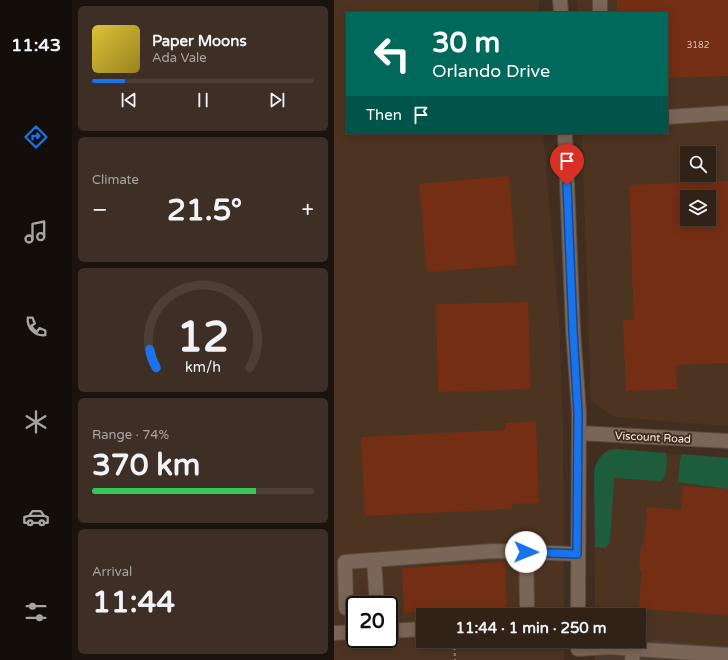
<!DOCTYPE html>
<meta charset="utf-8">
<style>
body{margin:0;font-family:"Varela Round",sans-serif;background:#3d2f25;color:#f1f3f6;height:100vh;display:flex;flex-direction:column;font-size:15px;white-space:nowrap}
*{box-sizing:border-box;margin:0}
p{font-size:13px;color:#a8a4a2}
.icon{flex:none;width:22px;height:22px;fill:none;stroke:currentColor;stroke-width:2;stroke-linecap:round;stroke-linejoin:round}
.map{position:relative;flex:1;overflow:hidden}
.panel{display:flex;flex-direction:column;gap:6px;padding:6px;background:#1b130d;width:262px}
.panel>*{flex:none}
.top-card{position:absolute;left:12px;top:12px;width:322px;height:122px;border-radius:0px;box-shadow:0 2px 10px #0003,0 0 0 1px #4c3f37;background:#00695c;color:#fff;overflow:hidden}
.tools{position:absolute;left:346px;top:146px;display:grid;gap:8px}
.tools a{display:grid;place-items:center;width:36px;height:36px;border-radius:0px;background:#312218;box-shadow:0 2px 10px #0003,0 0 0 1px #4c3f37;font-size:20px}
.speed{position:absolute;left:12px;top:596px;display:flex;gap:8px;font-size:20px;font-weight:700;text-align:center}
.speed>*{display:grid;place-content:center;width:52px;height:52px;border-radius:50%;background:#312218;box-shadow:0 2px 10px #0003,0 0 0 1px #4c3f37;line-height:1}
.speed .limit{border:2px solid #111;border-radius:6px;background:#fff;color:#111}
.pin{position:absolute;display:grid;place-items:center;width:34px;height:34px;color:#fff;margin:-41px -17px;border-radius:50% 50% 50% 0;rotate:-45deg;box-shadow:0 0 4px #0007}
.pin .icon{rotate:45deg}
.me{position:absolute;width:44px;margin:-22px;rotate:91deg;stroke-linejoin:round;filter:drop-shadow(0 0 3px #0008)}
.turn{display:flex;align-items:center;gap:14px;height:84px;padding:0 20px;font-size:18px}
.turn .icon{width:52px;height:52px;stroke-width:2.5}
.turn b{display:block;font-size:28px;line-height:34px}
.then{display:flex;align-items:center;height:38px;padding:0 20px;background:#0003;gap:8px;font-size:15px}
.big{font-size:30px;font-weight:800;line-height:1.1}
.panel .widget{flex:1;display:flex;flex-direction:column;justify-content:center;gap:6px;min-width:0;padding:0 14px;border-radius:6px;background:#3d2f25}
.panel .dial{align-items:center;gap:0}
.dial svg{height:104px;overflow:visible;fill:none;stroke:#4c3f37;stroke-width:7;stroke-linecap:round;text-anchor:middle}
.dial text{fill:#f1f3f6;stroke:none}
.song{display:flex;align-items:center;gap:12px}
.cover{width:48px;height:48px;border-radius:6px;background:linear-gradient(135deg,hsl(50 70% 55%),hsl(50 70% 35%))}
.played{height:4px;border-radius:2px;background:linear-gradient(90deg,#1a73e8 15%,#4c3f37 15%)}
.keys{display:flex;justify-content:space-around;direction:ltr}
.heat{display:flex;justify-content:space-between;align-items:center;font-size:22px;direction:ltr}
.charge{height:6px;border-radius:3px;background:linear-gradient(90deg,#34c759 74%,#4c3f37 0)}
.trip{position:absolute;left:82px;top:608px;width:230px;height:40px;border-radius:0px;background:#312218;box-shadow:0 2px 10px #0003,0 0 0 1px #4c3f37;font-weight:800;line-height:40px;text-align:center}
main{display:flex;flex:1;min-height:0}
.menu{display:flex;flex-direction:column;width:72px;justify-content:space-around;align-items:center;background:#140e0a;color:#a8a4a2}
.menu .icon{width:28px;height:28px}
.menu .current{color:#1a73e8}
.menu b{font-size:18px;color:#f1f3f6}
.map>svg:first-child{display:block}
</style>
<main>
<nav class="menu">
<b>11:43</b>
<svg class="icon current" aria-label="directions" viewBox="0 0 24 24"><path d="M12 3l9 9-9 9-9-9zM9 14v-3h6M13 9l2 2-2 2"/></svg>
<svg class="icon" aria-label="music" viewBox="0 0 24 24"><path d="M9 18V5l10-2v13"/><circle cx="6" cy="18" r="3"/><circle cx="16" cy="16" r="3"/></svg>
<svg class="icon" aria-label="phone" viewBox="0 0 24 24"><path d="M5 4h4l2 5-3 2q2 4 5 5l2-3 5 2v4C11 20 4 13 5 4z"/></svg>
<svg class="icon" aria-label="climate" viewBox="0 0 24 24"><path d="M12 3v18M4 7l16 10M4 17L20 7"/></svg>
<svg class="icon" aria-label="car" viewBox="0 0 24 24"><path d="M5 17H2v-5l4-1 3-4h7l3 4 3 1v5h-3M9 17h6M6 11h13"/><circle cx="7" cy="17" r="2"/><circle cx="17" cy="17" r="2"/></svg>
<svg class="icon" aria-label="filters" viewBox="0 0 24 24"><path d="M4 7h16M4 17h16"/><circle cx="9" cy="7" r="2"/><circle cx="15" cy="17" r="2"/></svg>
</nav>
<section class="panel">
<div class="widget">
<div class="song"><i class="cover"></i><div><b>Paper Moons</b><p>Ada Vale</p></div></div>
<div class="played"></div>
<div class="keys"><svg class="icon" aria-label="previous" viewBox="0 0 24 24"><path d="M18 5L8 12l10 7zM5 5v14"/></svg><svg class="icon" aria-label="pause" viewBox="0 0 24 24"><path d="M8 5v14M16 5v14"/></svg><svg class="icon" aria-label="next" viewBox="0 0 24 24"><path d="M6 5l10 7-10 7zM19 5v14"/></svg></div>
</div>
<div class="widget"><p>Climate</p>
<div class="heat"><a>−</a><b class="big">21.5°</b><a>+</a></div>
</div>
<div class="widget dial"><svg viewBox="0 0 100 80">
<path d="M14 69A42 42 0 1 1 86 69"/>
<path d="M14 69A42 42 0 0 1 9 55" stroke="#1a73e8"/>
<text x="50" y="56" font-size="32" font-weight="700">12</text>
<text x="50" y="72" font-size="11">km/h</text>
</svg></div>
<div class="widget"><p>Range · 74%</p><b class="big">370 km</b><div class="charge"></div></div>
<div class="widget"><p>Arrival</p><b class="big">11:44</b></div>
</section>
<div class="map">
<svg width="394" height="660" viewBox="0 0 394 660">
<rect width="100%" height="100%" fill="#412e20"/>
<polygon fill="#4b3a30" points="305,638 394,646 394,660 261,660 261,641 305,641"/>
<g fill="#4c3421" fill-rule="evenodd">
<path d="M0,0H205V13H13V133H209L225,317L229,427L230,615H89V641H230V660H0ZM21,605H55V639H21Z"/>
<path d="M243,0H394V426L281,417L257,401L248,133H333V13H244ZM353,153H375V175H353ZM353,197H375V219H353Z"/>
<polygon points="282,449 394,459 394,646 305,638 305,615 261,615 260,472 261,466 267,456 274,450"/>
</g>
<g fill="#1d5d3b">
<path d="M282,449L332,453C333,460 334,476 327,481L280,478L276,542L272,548L261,547L260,472C262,460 269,450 282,449Z"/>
<polygon points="348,454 394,458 394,489 344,482 346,460"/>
</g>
<g fill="#732e13" fill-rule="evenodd">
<polygon points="283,0 394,0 394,76 333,78 333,13 283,13"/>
<polygon points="175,176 182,265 93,272 85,184"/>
<path d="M394,181V363L342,365L343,389L292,391L289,320H300L295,185ZM353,197H375V219H353Z"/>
<polygon points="194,302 197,389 104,392 102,304"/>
<polygon points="202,421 205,503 178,504 178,509 31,516 27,437 172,430 172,423"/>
<polygon points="349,486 394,489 394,615 305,609 308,570 305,570 307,545 310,545 313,507 347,510"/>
<polygon points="171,562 173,607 70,613 68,568"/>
</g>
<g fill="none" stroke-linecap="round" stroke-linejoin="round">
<g stroke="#5a4a3e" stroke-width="16">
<g id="minor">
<polyline points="226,0 227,13"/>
<polyline points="266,0 266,13"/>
<polyline points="333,117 394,113"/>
<polyline points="231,133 239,330 245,413 244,615"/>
<polyline points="245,433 394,441"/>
<polyline points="192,552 193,605"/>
<polyline points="40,560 43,605"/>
<polyline points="21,608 12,608 11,562 159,551 243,554"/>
<polyline points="55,631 89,629"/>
<polyline points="0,633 21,632"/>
<polyline points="244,649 277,647 300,649 298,660"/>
<polyline points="300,649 394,655"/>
</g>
</g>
<polyline stroke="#908074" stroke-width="2" stroke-dasharray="3 3" stroke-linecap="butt" points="120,641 121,660"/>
<use href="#minor" stroke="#7b6556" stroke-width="14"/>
</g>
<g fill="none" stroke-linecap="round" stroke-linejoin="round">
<g stroke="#114b97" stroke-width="10">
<polyline id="route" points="192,552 243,554 244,413 239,330 233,185"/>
</g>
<use href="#route" stroke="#1a73e8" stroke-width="7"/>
</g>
<g text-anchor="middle" stroke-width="4" stroke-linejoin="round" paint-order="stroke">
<g font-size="9" fill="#dac0b2">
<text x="364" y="48">3182</text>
</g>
<g font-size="11" fill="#fdf0e7" stroke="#412e20">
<text transform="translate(319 437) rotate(3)" y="4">Viscount Road</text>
</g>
</g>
</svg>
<div class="tools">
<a><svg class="icon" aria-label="search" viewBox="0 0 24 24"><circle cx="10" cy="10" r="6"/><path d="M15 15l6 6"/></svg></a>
<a><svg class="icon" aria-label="layers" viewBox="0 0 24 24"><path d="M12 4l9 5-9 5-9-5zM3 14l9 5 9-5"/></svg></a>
</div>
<div class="speed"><div class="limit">20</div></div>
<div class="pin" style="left:233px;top:185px;background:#d93025"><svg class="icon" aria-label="arrive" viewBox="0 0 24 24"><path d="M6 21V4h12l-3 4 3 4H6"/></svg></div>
<svg class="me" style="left:192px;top:552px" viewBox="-20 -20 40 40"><circle r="19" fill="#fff"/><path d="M0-13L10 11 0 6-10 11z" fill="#1a73e8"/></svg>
<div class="trip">11:44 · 1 min · 250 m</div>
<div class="top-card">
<div class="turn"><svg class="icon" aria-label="left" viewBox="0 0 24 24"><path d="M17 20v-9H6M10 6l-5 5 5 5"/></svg><div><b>30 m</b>Orlando Drive</div></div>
<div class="then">Then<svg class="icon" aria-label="arrive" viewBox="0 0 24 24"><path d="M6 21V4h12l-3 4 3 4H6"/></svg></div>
</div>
</div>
</main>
